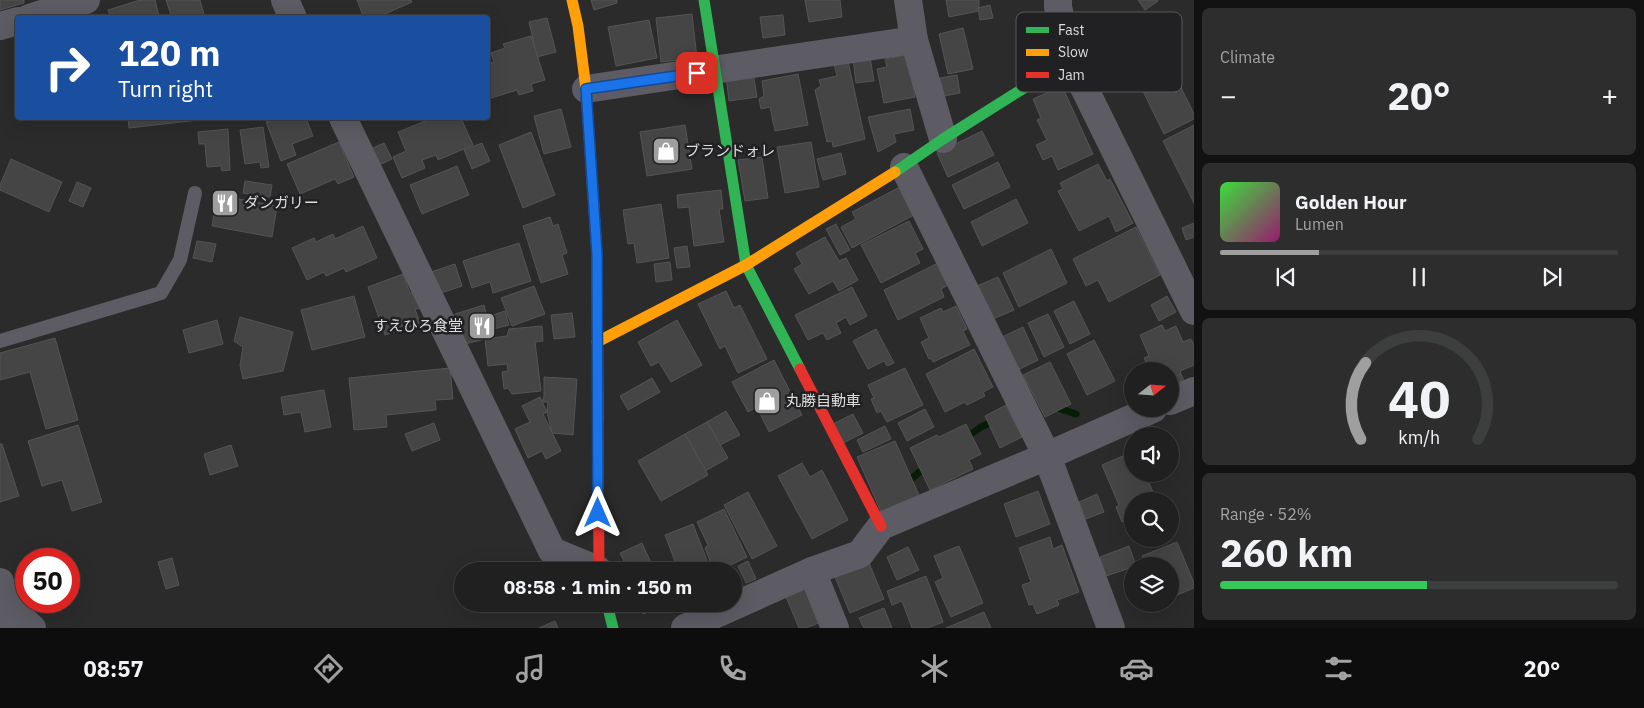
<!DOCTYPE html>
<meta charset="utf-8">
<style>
body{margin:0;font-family:"IBM Plex Sans","Noto Sans JP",sans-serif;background:#2d2d2d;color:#f1f3f6;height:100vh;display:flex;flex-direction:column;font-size:19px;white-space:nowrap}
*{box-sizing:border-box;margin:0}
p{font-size:16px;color:#a2a3a5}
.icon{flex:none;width:28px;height:28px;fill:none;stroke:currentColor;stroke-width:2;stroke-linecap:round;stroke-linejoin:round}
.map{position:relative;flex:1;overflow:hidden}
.details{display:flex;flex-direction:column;gap:8px;padding:8px;background:#121212;width:450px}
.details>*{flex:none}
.hud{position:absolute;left:15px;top:15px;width:475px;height:105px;border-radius:5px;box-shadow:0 5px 20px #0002,0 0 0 1px #3d3e3e;background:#1a4fa0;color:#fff;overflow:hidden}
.needle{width:32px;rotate:73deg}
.tools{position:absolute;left:1124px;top:362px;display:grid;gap:10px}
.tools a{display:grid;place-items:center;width:55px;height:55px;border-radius:50%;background:#202020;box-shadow:0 5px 20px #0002,0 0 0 1px #3d3e3e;font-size:25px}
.speed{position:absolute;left:15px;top:548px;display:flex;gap:10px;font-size:25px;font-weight:700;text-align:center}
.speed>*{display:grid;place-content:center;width:65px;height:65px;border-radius:50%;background:#202020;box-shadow:0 5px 20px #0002,0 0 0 1px #3d3e3e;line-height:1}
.speed .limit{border:8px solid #d22;background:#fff;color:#111}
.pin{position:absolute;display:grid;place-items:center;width:42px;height:42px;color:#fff;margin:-21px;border-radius:10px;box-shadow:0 2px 8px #0006}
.me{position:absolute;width:55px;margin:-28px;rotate:0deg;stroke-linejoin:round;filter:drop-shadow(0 0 4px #0008)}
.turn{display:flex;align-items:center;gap:18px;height:105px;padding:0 20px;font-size:22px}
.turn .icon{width:65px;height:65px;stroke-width:2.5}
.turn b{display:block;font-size:35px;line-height:42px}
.big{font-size:38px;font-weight:700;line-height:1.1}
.details .card{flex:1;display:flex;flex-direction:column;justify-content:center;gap:8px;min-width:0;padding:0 18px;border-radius:8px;background:#2d2d2d}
.details .dial{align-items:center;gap:0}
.dial svg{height:130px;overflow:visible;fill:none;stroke:#3d3e3e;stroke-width:7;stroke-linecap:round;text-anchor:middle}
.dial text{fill:#f1f3f6;stroke:none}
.song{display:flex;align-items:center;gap:15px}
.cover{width:60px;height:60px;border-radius:8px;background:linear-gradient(135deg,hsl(120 70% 55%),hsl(320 70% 35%))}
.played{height:5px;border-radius:2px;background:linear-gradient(90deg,#9f9f9f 25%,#3d3e3e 25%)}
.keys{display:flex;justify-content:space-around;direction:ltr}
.heat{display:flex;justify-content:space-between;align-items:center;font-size:28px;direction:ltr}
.charge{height:8px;border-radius:4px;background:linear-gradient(90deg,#34c759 52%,#3d3e3e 0)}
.trip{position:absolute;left:454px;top:562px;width:288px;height:50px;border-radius:25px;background:#202020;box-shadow:0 5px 20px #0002,0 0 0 1px #3d3e3e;font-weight:700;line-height:50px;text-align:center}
.tabs{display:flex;height:80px;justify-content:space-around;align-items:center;background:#0d0d0d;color:#a2a3a5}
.tabs .icon{width:35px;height:35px}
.tabs .active{color:#9f9f9f}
.tabs b{font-size:22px;color:#f1f3f6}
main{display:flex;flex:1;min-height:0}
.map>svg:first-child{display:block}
</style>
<main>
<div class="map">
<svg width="1194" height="628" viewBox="0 0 1194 628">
<rect width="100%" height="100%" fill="#2b2b2b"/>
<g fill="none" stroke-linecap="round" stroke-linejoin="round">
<g stroke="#071c04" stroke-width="7">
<polyline points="1055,407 1076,414"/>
<polyline points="964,439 981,427 996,420"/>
<polyline points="905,484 927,466"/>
</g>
</g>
<g fill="#454546" stroke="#545454">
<polygon points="0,0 24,0 24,3 0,10"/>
<polygon points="140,0 155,0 159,16 154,18 111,18 108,10"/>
<polygon points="166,0 200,0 205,18 172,18"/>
<polygon points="357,0 411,0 412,2 376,18 364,18"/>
<polygon points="591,0 617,0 617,3 594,10"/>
<polygon points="805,0 840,0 842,17 809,22"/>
<polygon points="946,0 979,0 979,11 949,17"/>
<polygon points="1138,0 1157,0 1158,1 1145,10"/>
<polygon points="990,5 993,18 980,20 978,8"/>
<polygon points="692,14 697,58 661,62 656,18"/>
<polygon points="783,15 785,35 763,38 760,17"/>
<polygon points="547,18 556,52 537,57 529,22"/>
<polygon points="649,20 657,58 616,66 608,27"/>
<polygon points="1151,26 1194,114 1194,119 1164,134 1119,42"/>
<polygon points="963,28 973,69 948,74 939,34"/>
<polygon points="531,36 545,80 531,84 533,91 519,95 517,90 488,99 488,64 494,62 491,53 505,48 503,44"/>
<polygon points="907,55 915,97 884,103 877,69 887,67 885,59"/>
<polygon points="870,57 874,81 856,83 853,59"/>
<polygon points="848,61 865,139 833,147 832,141 827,142 815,90 821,86 819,80 837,76 834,64"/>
<polygon points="753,72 757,97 729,101 726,76"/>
<polygon points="798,74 808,125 775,131 770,107 761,109 759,99 764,96 762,81"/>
<polygon points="957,75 960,93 944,96 940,78"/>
<polygon points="1062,86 1093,154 1058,170 1052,156 1043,160 1036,145 1047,140 1037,120 1041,118 1033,99"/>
<polygon points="561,109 571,147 544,154 534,116"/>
<polygon points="910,109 914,130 894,134 896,142 878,152 868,117"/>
<polygon points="128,118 216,118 129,128"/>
<polygon points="277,118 306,118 313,136 292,144 296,155 281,161 266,122"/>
<polygon points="433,118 461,118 473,145 438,160 436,155 422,160 425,168 402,178 393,157 406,151 398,132"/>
<polygon points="685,125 692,169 647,176 640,132"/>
<polygon points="1194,125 1194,203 1163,141"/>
<polygon points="263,127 269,167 261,168 260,162 245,164 240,130"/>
<polygon points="228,129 230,170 222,171 221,166 207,167 205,144 199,144 198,132"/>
<polygon points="982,131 994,155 948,177 937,153"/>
<polygon points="531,132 555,195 523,208 499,145"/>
<polygon points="339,142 354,177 338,184 335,179 300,194 287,164"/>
<polygon points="811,142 819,187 785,193 777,147"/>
<polygon points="384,143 392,159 377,166 369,150"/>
<polygon points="482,143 490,161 472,169 464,150"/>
<polygon points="841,153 846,174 823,180 817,159"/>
<polygon points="762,157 768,198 745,201 738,160"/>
<polygon points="11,159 62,182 49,212 0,190 0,185"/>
<polygon points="998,162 1010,187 964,209 952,185"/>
<polygon points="1098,164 1107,181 1110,179 1133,223 1116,232 1109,216 1079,231 1058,191 1063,189 1060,183"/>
<polygon points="457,166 469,195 422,214 410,185"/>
<polygon points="245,181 272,185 270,197 243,193"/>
<polygon points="77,182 91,188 83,207 69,201"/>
<polygon points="900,187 914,215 852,248 841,227 856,219 852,212"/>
<polygon points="721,190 723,209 719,209 724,242 694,246 689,207 678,208 677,195"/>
<polygon points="217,195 277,206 272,237 212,226"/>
<polygon points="1016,199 1028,223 982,246 971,222"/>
<polygon points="661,204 669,258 637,263 634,243 628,244 623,210"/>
<polygon points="550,217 553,226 558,224 567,253 562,255 568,274 541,283 523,226"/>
<polygon points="909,221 923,249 915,253 920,263 881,283 861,245"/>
<polygon points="1194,223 1194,237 1186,240 1182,228"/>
<polygon points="836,224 850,250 840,255 826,229"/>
<polygon points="363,226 377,258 346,272 344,268 326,276 324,272 307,280 292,248 314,238 316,242 333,234 335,239"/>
<polygon points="1136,227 1160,275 1109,302 1098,280 1086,286 1073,259"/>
<polygon points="825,237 839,261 846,258 858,280 839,291 833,281 809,294 794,269 802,264 796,253"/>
<polygon points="197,241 216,244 212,262 193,258"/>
<polygon points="519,243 531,281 493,293 490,282 472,288 463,261"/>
<polygon points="687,246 690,267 677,268 674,248"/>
<polygon points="1051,249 1067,283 1019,307 1003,273"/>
<polygon points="670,262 672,280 656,282 654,264"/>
<polygon points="938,263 948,285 941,289 944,297 898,320 884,290"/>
<polygon points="455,264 462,286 438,294 431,272"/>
<polygon points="403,274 410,293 415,292 421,308 415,309 420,323 385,335 368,287"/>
<polygon points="998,277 1014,310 993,319 977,286"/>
<polygon points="534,286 545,314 512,326 501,298"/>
<polygon points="852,287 867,316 850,325 846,317 836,323 841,333 827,340 823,333 808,340 795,315"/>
<polygon points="726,291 734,308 740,305 767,359 738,373 725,346 720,349 698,304"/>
<polygon points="354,296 365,337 312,350 301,310"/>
<polygon points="1167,296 1176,312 1159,321 1151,305"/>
<polygon points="1074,301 1090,334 1070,344 1054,311"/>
<polygon points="484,305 487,317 505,311 509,325 486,331 488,337 485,339 461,345 456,330 459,326 455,314"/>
<polygon points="956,306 967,329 963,331 970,345 933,362 931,358 929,359 921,342 929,338 920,318 941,308 943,312"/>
<polygon points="572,313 575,337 554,339 551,315"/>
<polygon points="1048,314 1064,347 1044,357 1028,323"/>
<polygon points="240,317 293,332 283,371 243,379 240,365 243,347 234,341"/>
<polygon points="217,320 223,344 189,353 183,330"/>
<polygon points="677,320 702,365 671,382 659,362 651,366 638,342"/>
<polygon points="1162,325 1165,331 1176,326 1183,342 1191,339 1194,345 1194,365 1180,371 1181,374 1170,379 1170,371 1150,371 1144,358 1149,356 1140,335"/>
<polygon points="542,326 543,341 535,342 541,391 512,394 508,388 504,389 502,372 508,371 507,364 488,366 485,339 507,336 509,329"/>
<polygon points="1023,327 1038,360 1018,370 1002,337"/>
<polygon points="876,329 894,363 887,366 884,361 868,369 853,341"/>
<polygon points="55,338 78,420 46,429 30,372 0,380 0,353"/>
<polygon points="1094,340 1115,381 1087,395 1067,354"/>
<polygon points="974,349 993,387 983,392 985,396 967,405 965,402 945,412 926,374"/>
<polygon points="774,360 802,415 769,432 757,407 748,412 732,382"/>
<polygon points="1050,362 1071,404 1045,417 1023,375"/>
<polygon points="450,368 453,399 435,400 436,410 386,415 387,427 354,430 349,378"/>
<polygon points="905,368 923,405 887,422 881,411 877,413 871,399 874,398 868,385"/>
<polygon points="1181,374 1185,383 1170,390 1170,379"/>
<polygon points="544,377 577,379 573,435 552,433 547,412 548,402 542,402 544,397"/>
<polygon points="652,378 660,392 628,410 620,396"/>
<polygon points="324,390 331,427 305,432 301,412 284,415 281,397"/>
<polygon points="540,397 547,412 543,414 561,451 546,459 542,451 528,458 515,429 530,422 522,406"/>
<polygon points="1006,405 1022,437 1000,448 985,416"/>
<polygon points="925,409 934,427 907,441 898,423"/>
<polygon points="726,411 740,435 720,445 707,422"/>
<polygon points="853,414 863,433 843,443 833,424"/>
<polygon points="707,422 728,458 705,471 685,434"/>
<polygon points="434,423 440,440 412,451 405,434"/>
<polygon points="966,424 981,454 969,460 973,469 930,490 910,448 937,435 939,437"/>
<polygon points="78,425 102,502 72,511 62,480 42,486 28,441"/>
<polygon points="885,426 891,439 863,452 857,440"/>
<polygon points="685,434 708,475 661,501 638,461"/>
<polygon points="895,441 919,495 881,512 857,457"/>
<polygon points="0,444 2,444 19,496 0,502"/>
<polygon points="231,445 238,466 210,475 204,454"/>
<polygon points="1132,452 1132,474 1145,474 1157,501 1132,501 1132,527 1129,519 1122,522 1116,507 1119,505 1102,465"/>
<polygon points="802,463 810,477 822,470 848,520 812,539 778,476"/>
<polygon points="1038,491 1050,524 1016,537 1004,504"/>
<polygon points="748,492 777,546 752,559 724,505"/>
<polygon points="1097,494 1104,512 1086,519 1079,502"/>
<polygon points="724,509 747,557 724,568 720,563 712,566 705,548 708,545 697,522"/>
<polygon points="693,524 711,571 660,571 659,570 676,564 665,535"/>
<polygon points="1050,537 1053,549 1062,545 1079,592 1057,600 1059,605 1037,614 1033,604 1029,605 1022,585 1031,582 1019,548"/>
<polygon points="1177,542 1194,583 1194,588 1170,598 1170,566 1147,566 1142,556"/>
<polygon points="642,543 653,567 644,571 629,571 620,553"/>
<polygon points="959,546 983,603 951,617 935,582 943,578 934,556"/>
<polygon points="1129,546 1136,566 1106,576 1100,557"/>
<polygon points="908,547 919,570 897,580 887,557"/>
<polygon points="172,558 179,585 166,589 158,562"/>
<polygon points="748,561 756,579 746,583 738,566"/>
<polygon points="869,563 884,599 850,613 835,577"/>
<polygon points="926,576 943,622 928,628 912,628 902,601 892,605 887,591"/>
<polygon points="807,588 821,622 806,628 799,628 786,597"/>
<polygon points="639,604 667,604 643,614"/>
<polygon points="673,604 689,604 675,609"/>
<polygon points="884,608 892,628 864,628 859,618"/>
<polygon points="984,612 991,628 946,628"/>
<polygon points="555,621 558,628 539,628"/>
</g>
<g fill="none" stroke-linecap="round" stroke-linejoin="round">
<polyline stroke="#5d5b63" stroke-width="14" points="0,341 161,293 180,260 195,193"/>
<g stroke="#5d5b63" stroke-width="28">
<polyline points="285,0 293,18"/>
<polyline points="908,0 914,40 943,139"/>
<polyline points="1058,0 1058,7 1070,59 1194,311"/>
<polyline points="29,18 86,0"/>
<polyline points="0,26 18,21"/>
<polyline points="586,89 914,40"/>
<polyline points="343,118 552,551 598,570"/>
<polyline points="904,167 1047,456 1111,628"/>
<polyline points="1170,401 1194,391"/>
<polyline points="812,571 835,628"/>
<polyline points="0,582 6,604 4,628"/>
<polyline points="6,604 32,628"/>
<polyline points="685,628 812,571 860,554 881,526 1047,456 1153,409"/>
</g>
<g stroke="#30b455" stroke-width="11">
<polyline points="704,0 746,265 800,369"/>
<polyline points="895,172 943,139 1070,59"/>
<polyline points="607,604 613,628"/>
</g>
<g stroke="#ff9f0a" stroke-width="11">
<polyline points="572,0 578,26 586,89 597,254 598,421"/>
<polyline points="597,342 746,265 895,172"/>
</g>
<g stroke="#e5322d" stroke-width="11">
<polyline points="800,369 881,526"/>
<polyline points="598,421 599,571"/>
</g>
</g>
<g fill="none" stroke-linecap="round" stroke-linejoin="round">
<g stroke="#114b97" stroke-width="12">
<polyline id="route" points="598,513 597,254 586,89 697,73"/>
</g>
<use href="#route" stroke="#1a73e8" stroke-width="9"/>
</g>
<defs>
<g id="shop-square" transform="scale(1.4375)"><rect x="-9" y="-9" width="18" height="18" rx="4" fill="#9f9f9f" stroke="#212023"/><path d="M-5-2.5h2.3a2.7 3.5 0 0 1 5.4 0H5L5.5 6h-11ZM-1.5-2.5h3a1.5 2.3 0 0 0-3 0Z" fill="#fff"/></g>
<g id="restaurant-square" transform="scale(1.4375)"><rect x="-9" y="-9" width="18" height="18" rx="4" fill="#9f9f9f" stroke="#212023"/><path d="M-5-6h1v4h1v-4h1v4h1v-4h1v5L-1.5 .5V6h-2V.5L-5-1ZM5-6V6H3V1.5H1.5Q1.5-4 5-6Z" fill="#fff"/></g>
</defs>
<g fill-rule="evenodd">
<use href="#shop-square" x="666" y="151"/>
<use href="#restaurant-square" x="225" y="203"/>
<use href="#restaurant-square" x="482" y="326"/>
<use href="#shop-square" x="767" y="401"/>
</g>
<g text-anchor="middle" stroke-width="5" stroke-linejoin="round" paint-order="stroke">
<g font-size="15" fill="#ddddde" stroke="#212023" text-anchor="start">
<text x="685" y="156">ブランドォレ</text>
<text x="244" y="208">ダンガリー</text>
<text x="463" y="331" text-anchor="end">すえひろ食堂</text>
<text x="786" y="406">丸勝自動車</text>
</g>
</g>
<rect x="1016" y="12" width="166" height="80" rx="8" fill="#212023" stroke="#59595b" stroke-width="1"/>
<rect x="1026" y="27" width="23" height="6" fill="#30b455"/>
<rect x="1026" y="49" width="23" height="7" fill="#ff9f0a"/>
<rect x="1026" y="72" width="23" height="6" fill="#e5322d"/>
<g font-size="14" fill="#ddddde">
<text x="1058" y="35">Fast</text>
<text x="1058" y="57">Slow</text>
<text x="1058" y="80">Jam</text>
</g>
</svg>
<div class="tools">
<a><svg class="needle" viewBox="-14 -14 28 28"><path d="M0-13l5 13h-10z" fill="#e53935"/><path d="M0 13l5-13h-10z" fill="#a2a3a5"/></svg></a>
<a><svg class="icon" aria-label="sound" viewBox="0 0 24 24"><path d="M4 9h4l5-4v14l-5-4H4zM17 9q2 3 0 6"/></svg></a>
<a><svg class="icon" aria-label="search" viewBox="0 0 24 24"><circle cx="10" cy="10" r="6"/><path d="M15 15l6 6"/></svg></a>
<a><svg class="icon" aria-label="layers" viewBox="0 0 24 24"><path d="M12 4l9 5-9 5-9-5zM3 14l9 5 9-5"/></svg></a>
</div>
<div class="speed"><div class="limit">50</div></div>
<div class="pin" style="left:697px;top:73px;background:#d93025"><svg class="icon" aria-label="arrive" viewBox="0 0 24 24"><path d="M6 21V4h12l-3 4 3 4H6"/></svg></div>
<svg class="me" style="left:598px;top:513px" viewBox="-20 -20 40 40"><path d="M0-17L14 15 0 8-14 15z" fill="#1a73e8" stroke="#fff" stroke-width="4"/></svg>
<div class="trip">08:58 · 1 min · 150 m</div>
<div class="hud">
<div class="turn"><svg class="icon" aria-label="right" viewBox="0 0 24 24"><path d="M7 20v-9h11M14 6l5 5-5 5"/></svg><div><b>120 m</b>Turn right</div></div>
</div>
</div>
<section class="details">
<div class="card"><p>Climate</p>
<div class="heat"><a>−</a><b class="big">20°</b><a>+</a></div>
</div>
<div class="card">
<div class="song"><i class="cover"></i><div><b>Golden Hour</b><p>Lumen</p></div></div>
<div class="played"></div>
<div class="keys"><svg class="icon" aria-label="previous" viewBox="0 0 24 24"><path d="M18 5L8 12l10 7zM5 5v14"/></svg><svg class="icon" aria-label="pause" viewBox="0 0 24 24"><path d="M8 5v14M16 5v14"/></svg><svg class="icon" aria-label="next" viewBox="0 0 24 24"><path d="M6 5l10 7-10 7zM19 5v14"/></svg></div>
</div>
<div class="card dial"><svg viewBox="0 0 100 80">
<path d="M14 69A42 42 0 1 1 86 69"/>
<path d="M14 69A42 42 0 0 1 17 22" stroke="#9f9f9f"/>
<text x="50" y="56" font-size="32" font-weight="700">40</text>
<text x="50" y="72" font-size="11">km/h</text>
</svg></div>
<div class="card"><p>Range · 52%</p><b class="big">260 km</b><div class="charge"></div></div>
</section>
</main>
<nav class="tabs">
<b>08:57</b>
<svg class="icon active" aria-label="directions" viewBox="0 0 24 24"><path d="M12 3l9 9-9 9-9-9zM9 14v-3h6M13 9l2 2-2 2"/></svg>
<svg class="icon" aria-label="music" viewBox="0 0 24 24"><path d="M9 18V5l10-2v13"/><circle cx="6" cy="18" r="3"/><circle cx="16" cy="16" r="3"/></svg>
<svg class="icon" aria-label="phone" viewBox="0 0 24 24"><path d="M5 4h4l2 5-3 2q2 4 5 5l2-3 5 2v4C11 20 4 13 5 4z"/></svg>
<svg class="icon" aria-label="climate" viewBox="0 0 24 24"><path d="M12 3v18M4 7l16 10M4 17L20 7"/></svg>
<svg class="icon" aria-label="car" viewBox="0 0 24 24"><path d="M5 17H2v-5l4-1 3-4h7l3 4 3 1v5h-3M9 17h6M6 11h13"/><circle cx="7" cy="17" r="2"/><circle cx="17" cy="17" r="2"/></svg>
<svg class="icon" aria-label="filters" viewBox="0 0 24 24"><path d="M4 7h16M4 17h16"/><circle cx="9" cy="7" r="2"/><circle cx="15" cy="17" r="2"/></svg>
<b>20°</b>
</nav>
